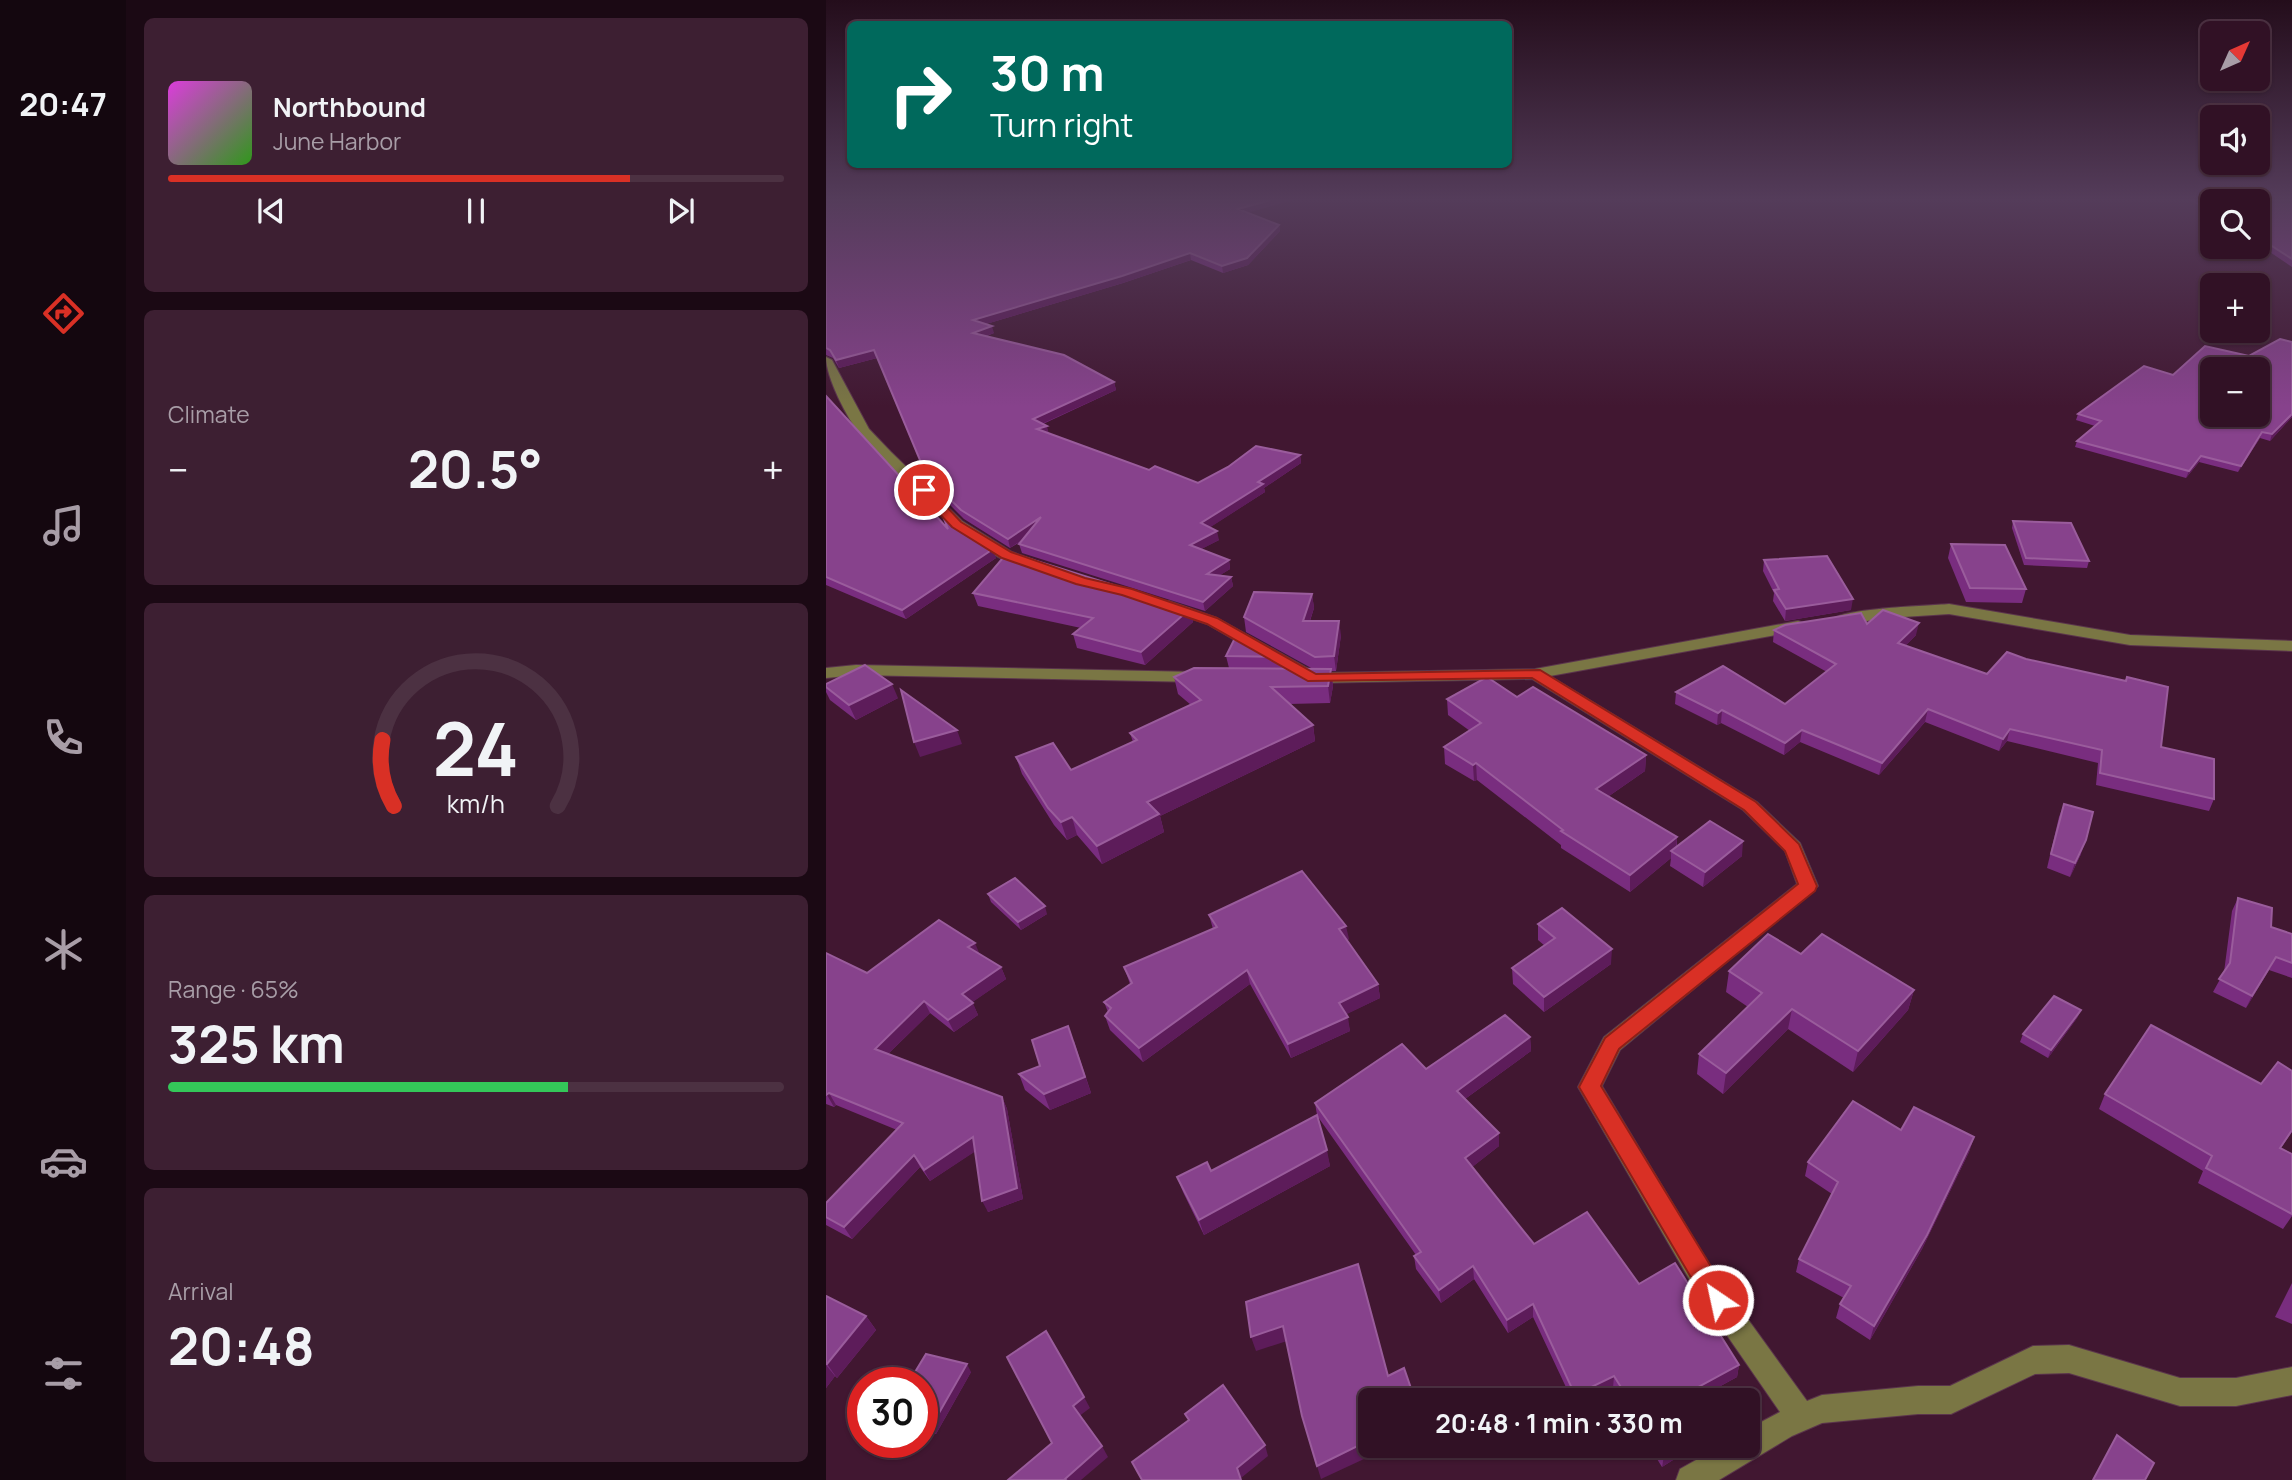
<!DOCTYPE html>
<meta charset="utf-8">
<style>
body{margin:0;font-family:Manrope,sans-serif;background:#3d1f32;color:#f1f3f6;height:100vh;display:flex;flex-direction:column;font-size:26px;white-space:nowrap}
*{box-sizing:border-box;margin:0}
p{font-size:23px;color:#a89da7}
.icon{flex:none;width:38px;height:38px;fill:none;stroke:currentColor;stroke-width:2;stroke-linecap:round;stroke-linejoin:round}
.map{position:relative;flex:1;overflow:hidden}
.sheet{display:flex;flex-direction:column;gap:18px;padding:18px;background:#1b0914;width:700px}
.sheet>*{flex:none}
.banner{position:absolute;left:21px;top:21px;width:665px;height:147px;border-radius:10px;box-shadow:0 2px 5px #0004,0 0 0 2px #4c3142;background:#00695c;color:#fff;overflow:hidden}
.needle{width:46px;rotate:45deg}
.controls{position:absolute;left:1374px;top:21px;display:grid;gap:14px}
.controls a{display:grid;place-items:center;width:70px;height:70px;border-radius:10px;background:#311125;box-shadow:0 2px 5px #0004,0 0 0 2px #4c3142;font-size:35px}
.speed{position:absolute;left:21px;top:1367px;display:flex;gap:14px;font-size:35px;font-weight:700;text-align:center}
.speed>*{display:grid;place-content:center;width:91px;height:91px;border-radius:50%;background:#311125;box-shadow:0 2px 5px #0004,0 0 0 2px #4c3142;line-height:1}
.speed .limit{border:10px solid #d22;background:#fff;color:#111}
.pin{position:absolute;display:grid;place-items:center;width:60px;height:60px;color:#fff;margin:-30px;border:4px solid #fff;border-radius:50%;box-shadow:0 2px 7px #0007}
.me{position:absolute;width:77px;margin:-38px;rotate:326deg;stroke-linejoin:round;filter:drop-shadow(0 0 5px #0008)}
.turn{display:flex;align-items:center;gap:24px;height:147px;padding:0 28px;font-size:32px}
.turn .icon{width:91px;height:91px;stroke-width:2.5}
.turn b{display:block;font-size:49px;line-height:60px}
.big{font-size:52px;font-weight:700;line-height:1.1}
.sheet .card{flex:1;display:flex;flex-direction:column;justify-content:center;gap:10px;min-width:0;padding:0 24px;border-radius:10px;background:#3d1f32}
.sheet .dial{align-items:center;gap:0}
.dial svg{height:182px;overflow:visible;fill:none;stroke:#4c3142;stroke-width:7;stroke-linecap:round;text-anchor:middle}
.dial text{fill:#f1f3f6;stroke:none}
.song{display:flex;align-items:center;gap:21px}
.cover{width:84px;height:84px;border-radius:10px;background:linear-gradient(135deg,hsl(300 70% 55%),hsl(110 70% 35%))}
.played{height:7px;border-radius:4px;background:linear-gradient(90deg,#d93025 75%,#4c3142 75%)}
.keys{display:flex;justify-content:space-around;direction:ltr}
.heat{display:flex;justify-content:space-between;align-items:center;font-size:38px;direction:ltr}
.charge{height:10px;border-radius:5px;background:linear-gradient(90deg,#34c759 65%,#4c3142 0)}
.trip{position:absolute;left:532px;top:1388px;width:402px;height:70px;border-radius:10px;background:#311125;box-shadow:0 2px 5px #0004,0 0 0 2px #4c3142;font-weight:700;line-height:70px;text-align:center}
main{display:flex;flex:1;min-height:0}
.dock{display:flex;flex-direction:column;width:126px;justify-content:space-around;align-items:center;background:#14070f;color:#a89da7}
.dock .icon{width:49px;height:49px}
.dock .on{color:#d93025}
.dock b{font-size:32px;color:#f1f3f6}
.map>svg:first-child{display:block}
</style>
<main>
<nav class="dock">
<b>20:47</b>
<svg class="icon on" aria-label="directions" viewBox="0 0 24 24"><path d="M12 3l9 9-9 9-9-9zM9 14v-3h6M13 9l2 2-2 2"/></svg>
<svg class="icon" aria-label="music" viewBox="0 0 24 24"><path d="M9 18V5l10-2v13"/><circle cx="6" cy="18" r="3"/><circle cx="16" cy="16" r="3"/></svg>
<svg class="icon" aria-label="phone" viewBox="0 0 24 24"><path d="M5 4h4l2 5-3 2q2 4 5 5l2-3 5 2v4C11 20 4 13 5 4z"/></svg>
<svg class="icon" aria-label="climate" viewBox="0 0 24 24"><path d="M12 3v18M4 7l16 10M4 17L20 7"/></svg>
<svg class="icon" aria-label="car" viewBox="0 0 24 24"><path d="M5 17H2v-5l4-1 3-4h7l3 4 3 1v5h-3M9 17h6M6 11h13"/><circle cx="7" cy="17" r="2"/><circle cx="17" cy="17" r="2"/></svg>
<svg class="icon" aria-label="filters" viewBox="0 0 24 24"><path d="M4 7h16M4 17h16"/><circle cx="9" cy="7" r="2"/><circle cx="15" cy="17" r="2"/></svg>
</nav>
<section class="sheet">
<div class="card">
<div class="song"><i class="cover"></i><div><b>Northbound</b><p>June Harbor</p></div></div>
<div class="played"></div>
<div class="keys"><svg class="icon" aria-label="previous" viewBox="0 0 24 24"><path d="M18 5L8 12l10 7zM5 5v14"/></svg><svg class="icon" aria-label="pause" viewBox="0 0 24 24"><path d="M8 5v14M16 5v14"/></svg><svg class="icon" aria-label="next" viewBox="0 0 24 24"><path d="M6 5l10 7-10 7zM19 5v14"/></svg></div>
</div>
<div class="card"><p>Climate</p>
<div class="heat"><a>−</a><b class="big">20.5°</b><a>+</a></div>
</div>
<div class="card dial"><svg viewBox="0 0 100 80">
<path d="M14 69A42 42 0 1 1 86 69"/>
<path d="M14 69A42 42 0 0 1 9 40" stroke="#d93025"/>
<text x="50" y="56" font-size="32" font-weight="700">24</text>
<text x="50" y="72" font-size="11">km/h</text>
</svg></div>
<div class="card"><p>Range · 65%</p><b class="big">325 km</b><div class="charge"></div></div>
<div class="card"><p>Arrival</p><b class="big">20:48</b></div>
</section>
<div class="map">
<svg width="1466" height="1480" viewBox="0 0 1466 1480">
<rect width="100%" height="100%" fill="#411731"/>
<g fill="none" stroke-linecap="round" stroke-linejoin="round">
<g stroke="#5b354c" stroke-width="2">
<g id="minor">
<path d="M0,357L6,360L43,429L65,452L136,521L186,552L208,560L210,563L208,566C167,576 61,466 35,435C21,419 0,377 0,357Z"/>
<polygon points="343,601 391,618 490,673 709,669 972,621 978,623 980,626 972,631 724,676 931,802 974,843 992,886 794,1050 776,1086 887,1271 981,1401 996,1395 1092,1386 1124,1386 1207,1346 1243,1345 1354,1378 1410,1378 1466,1367 1466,1395 1410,1406 1354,1406 1243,1373 1209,1374 1125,1414 1092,1414 996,1423 966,1436 893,1480 850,1480 854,1469 895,1446 922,1446 922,1429 954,1412 869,1289 752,1087 778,1037 971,884 959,851 917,810 706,679 483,683 381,624 338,609 335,606 338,603"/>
<path d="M1123,604L1304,635L1466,641V651L1304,645L1123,614L1061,618L1013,625L1005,620C1018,608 1101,606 1123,604Z"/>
<polygon points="30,665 371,672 379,677 371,682 30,675 0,678 0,668"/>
</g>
</g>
<use href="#minor" fill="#7a7644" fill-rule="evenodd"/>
</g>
<g fill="#792d7f">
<polygon points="0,200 422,213 453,225 454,231 422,265 397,273 365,260 297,283 160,324 168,333 161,336 288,382 290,390 217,424 223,434 323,470 372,483 474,455 475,463 438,488 439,492 384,527 393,540 375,549 403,560 404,569 394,575 405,577 407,586 379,611 196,553 193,544 196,541 184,548 138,519 104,485 51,358 13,368 7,358 0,355"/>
<polygon points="1364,200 1466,200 1466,267 1432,244 1432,201 1386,201 1386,214"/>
<polygon points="0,396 121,527 170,558 80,619 0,585"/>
<polygon points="1252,414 1466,417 1444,441 1434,438 1412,472 1373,462 1360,478 1249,447 1251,441 1269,426 1250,420"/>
<polygon points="1187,521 1263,561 1261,568 1198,565 1186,528"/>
<polygon points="1125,544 1200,589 1196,603 1140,602 1122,558"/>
<polygon points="938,560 1025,610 959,621 947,601 948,593 937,571"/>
<polygon points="147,593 364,609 367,622 319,665 251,648 247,634 255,628 152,606"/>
<polygon points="486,594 488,608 484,621 515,635 510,671 505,671 507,686 504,703 463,704 487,725 489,741 334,816 338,832 276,864 251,835 241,840 228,825 196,774 190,757 245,770 307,742 304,733 365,705 352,694 348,677 403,668 400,656 454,657 457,669 487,669 420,632 418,617"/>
<polygon points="1041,624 1090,635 1079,646 1161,674 1200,659 1299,681 1301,677 1335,747 1388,799 1383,811 1270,785 1272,763 1181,741 1173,751 1099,722 1053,775 974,742 958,755 895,723 891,725 849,704 850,692 959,704 1001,672 947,642 948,630"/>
<polygon points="0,684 72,698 30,720 4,700 0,692"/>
<polygon points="691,697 820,755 819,771 783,796 851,837 851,847 916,856 877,887 844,866 845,858 804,892 735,848 735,845 651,780 648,781 619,764 618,747 644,731 622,715 621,699"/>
<polygon points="1238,804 1255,854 1244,877 1221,868 1233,817"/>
<polygon points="162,894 221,914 195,930 165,902"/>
<polygon points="1412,898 1445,927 1466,934 1466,978 1443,970 1420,1008 1387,992 1398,972 1406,911"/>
<polygon points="383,915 523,939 521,940 552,984 554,998 520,1014 524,1031 465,1058 424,984 317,1062 284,1030 279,1016 282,1012 278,1002 304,984 298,967 387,929"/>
<polygon points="712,924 785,964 718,1012 687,984 686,968 719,946 712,940"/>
<polygon points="0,953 41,973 154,954 175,967 180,979 146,1002 152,1015 128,1032 104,1013 62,1054 176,1097 181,1109 197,1199 162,1212 149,1151 104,1181 94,1167 26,1239 0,1225 0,1203 71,1130 10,1105 8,1107 0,1104"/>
<polygon points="975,954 1088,990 1082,1010 1027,1072 962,1029 897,1094 871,1074 873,1054 922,1007 900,992 903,971"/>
<polygon points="1255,1010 1251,1018 1222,1058 1194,1042 1197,1034"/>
<polygon points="704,1037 705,1051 639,1099 673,1146 646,1167 708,1244 813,1284 913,1365 911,1377 869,1400 794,1400 787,1388 763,1400 746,1400 707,1317 682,1333 648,1279 615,1303 590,1269 588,1256 590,1255 492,1117 504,1166 378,1235 357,1192 351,1177 385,1171 491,1115 489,1103"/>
<polygon points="248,1041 265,1093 224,1110 199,1090 193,1074 214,1066"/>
<polygon points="1279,1094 1466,1132 1455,1148 1466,1214 1466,1216 1457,1229 1372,1183 1377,1171 1273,1109"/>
<polygon points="1075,1130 1148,1137 1143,1152 1096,1249 1044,1340 1010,1318 1014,1304 1018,1298 970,1272 973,1259 1006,1194 979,1176 982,1162"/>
<polygon points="1466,1283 1466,1324 1449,1317"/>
<polygon points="0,1296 40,1316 50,1330 11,1378 9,1376 0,1388"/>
<polygon points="145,1372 110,1434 96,1430 96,1382"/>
<polygon points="823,1446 869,1446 836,1467"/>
</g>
<g fill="#5d1c5a">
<polygon points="445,200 468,200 413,215 412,209"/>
<polygon points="453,225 454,231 422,265 397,273 396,266"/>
<polygon points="364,253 365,260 297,283 150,327 147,320"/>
<polygon points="166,326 168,333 149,340 147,333"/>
<polygon points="48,350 51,358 13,368 10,360"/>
<polygon points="288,382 290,390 209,427 207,419"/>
<polygon points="1466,414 1466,417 1444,441 1446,434"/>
<polygon points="221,426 223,434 211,429"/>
<polygon points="1436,432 1434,438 1412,472 1415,466"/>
<polygon points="474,455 475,463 438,488 439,492 377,532 375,523 432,482"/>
<polygon points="1375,456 1373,462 1360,478 1363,471"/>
<polygon points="215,517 218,525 184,548 182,539"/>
<polygon points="391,531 393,540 366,554 364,545"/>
<polygon points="167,549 170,558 80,619 76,610"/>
<polygon points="403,560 404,569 382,583 381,574"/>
<polygon points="405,577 407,586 379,611 377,602"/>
<polygon points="486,594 488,608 479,635 477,621"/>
<polygon points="1027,599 1025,610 959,621 960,609"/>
<polygon points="364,609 367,622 319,665 315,652"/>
<polygon points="513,621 515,635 510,671 508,656"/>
<polygon points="1093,623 1090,635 1070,655 1072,643"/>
<polygon points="505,669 507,686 504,703 502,686"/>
<polygon points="66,684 72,698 30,720 23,705"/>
<polygon points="1102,709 1099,722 1053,775 1056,763"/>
<polygon points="896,710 895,723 891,725 892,713"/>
<polygon points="487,725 489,741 334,816 338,832 276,864 271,846 321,802"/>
<polygon points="1184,729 1181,741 1173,751 1177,739"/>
<polygon points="131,730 136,744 94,757 88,742"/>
<polygon points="976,730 974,742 958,755 959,743"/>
<polygon points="820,755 819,771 770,805 770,789"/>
<polygon points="650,763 651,780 648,781 647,765"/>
<polygon points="246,817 251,835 241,840 235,822"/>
<polygon points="851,837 850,854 845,851 845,858 804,892 804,875"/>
<polygon points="1260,840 1255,854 1244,877 1249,863"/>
<polygon points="917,841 916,856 877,887 879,872"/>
<polygon points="219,906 221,914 195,930 192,922"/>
<polygon points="520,926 523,939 515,943 513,929"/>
<polygon points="149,943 154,955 142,947"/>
<polygon points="786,949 785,964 718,1012 718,997"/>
<polygon points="1450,957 1443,970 1420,1008 1426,996"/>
<polygon points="175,967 180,979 141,1006 136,994"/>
<polygon points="421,970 424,984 317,1062 313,1048"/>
<polygon points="552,984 554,998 515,1017 513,1003"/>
<polygon points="1088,990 1082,1010 1027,1072 1032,1051"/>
<polygon points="98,1001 104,1013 55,1061 49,1049"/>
<polygon points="147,1003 152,1015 128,1032 122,1020"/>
<polygon points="966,1009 962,1029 897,1094 900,1073"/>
<polygon points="1255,1010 1251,1018 1222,1058 1225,1050"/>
<polygon points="522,1017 524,1031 465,1058 462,1044"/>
<polygon points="242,1026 265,1093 224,1110 218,1094"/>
<polygon points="704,1037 705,1051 632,1104 631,1091"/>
<polygon points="3,1093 10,1105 8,1107 1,1095"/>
<polygon points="176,1097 181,1109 197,1199 162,1212 156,1201"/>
<polygon points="673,1133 673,1146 640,1172 639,1158"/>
<polygon points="147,1137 153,1149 104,1181 98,1170"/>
<polygon points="1148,1137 1143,1152 1096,1249 1044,1340 1048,1326"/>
<polygon points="501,1150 504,1166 378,1235 373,1220"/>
<polygon points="88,1155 94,1167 26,1239 18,1227"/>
<polygon points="647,1266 648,1279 615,1303 613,1290"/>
<polygon points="707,1304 707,1317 682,1333 681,1320"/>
<polygon points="40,1316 50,1330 11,1378 1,1364"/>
<polygon points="457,1326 461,1341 430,1351 425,1337"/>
<polygon points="141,1364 145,1372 110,1434 105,1427"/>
<polygon points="0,1365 9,1376 0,1388"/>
<polygon points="913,1365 911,1377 869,1400 849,1400 850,1399"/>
<polygon points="788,1376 787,1388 763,1400 749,1400 749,1395"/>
<polygon points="258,1397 264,1408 252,1417 247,1406"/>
<polygon points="544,1440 544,1446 566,1446 495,1479 491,1466"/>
<polygon points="439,1445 442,1456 415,1478 415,1480 411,1468"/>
<polygon points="276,1446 282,1457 255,1480 240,1480 239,1479"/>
<polygon points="853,1446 869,1446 836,1467 838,1456"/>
</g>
<g fill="#87428c" stroke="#9a5c9c" stroke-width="2" fill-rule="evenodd">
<polygon points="0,200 445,200 412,209 453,225 421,258 396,266 364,253 296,276 147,320 166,326 147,333 238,355 288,382 207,419 221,426 211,429 323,470 329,466 372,483 402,467 430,446 474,455 432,482 437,484 375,523 391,531 364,545 403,560 381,574 405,577 377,602 193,544 215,517 182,539 135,510 101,477 48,350 10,360 4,350 0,348"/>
<polygon points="1375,200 1466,200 1466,259 1432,237 1432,201 1386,201 1386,207"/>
<path d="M1454,339L1466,342V414L1446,434L1436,432L1415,466L1375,456L1363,471L1251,441L1275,421L1252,414L1318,366L1347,375L1379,346L1423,356ZM1386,369H1432V415H1386Z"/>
<polygon points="0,396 122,529 117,516 167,549 76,610 0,577"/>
<polygon points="1187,521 1245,523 1263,561 1200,558"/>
<polygon points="1125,544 1179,545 1200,589 1144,588"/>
<polygon points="182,552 364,609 315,652 247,634 267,618 147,593"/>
<polygon points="1001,556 1027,599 960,609 948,590 953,589 938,560"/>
<polygon points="428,592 486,594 477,621 513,621 508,656 489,657 418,617"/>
<polygon points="1057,610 1093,623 1072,643 1161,674 1181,652 1200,659 1300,681 1301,677 1342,687 1335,747 1388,759 1388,799 1274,773 1276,750 1184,729 1177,739 1102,709 1056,763 976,730 959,743 896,710 892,713 850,692 897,666 959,704 1010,664 948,630 959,625 1035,613 1041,624"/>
<polygon points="412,632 454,657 400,656"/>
<polygon points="39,665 66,684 23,705 0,687 0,684"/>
<polygon points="368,668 505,669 502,686 445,687 487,725 321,802 333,814 271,846 246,817 235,822 222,808 190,757 227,743 245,770 311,740 304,733 375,700 348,677"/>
<polygon points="661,677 691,697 707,687 820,755 770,789 851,837 804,875 735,831 737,830 650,763 647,765 618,747 655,723 621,699"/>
<polygon points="75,690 131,730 88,742"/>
<polygon points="1238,804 1267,812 1260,840 1249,863 1225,854"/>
<polygon points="884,821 917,841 879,872 845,851"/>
<polygon points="476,871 520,926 513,929 552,984 513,1003 522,1017 462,1044 421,970 313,1048 279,1016 285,1008 278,1002 306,983 298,967 391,927 383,915"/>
<polygon points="189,878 219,906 192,922 162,894"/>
<polygon points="1412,898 1446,908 1445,927 1466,934 1466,963 1450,957 1426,996 1393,979 1404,963"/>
<polygon points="736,908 786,949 718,997 686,968 729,938 712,924"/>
<polygon points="113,920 149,943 142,947 175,967 136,994 147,1003 122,1020 98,1001 49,1049 176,1097 191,1188 156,1201 147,1137 98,1170 88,1155 18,1227 0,1217 0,1203 77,1123 3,1093 0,1095 0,953 41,973"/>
<polygon points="942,934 975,954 996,934 1088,990 1032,1051 966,1009 900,1073 873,1054 936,993 903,971"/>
<polygon points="1228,996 1255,1010 1225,1050 1197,1034"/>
<polygon points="679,1015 704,1037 631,1091 673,1133 639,1158 708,1244 761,1212 813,1284 849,1263 913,1365 850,1399 850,1400 803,1400 788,1376 749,1395 707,1304 681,1320 647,1266 613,1290 588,1256 595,1252 489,1103 576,1044 600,1069"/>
<polygon points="1325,1025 1435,1084 1452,1062 1466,1071 1466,1130 1454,1148 1466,1154 1466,1214 1380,1168 1386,1156 1279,1094"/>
<polygon points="242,1026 259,1077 218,1094 193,1074 214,1066 206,1040"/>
<polygon points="1027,1101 1075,1130 1088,1107 1148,1137 1101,1235 1048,1326 1014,1304 1025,1286 973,1259 1012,1182 982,1162"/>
<polygon points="491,1115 501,1150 373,1220 351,1177 381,1162 385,1171"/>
<polygon points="532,1264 562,1376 578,1368 589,1400 544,1400 544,1440 491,1466 476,1416 457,1326 425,1337 420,1302"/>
<polygon points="0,1296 40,1316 1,1364 0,1364"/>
<polygon points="220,1331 258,1397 247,1406 276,1446 239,1479 240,1480 182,1480 226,1443 181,1357"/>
<polygon points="100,1354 141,1364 105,1427 96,1424 96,1382 83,1382"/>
<polygon points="397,1385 439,1445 411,1468 415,1480 316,1480 306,1462 363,1420 359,1414"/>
<polygon points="1291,1435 1328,1463 1319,1480 1267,1480"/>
<polygon points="831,1446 853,1446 838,1456"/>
</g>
<linearGradient id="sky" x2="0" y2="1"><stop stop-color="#240d1b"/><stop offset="0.49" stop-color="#543c5a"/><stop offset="1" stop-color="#543c5a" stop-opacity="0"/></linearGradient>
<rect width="1466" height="407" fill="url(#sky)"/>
<polygon fill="#d93025" stroke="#8d1f18" stroke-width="2" points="98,486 102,487 135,522 185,552 259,578 306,589 391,618 490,674 714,670 930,802 973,844 991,886 989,891 793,1049 775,1086 900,1291 904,1300 900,1308 892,1311 883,1308 753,1087 779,1038 972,884 959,851 918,810 706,678 482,681 381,624 296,595 250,584 176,558 126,527 94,493 94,487"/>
</svg>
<div class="controls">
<a><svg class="needle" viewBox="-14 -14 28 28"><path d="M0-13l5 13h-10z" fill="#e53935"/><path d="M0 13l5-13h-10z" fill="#a89da7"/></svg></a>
<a><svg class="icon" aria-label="sound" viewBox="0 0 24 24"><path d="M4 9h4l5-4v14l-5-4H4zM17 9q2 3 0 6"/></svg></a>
<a><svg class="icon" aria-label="search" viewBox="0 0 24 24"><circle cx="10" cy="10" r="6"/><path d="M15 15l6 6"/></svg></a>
<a>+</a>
<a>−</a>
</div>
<div class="speed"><div class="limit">30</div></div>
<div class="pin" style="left:98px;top:490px;background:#d93025"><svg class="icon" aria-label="arrive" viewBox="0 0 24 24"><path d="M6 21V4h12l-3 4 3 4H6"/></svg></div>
<svg class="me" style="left:892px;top:1300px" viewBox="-20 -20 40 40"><circle r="17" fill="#d93025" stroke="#fff" stroke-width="3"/><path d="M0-11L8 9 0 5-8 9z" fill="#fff"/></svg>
<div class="trip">20:48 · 1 min · 330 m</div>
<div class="banner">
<div class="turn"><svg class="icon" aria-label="right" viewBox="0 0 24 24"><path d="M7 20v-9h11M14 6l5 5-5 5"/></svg><div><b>30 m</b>Turn right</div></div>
</div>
</div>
</main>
